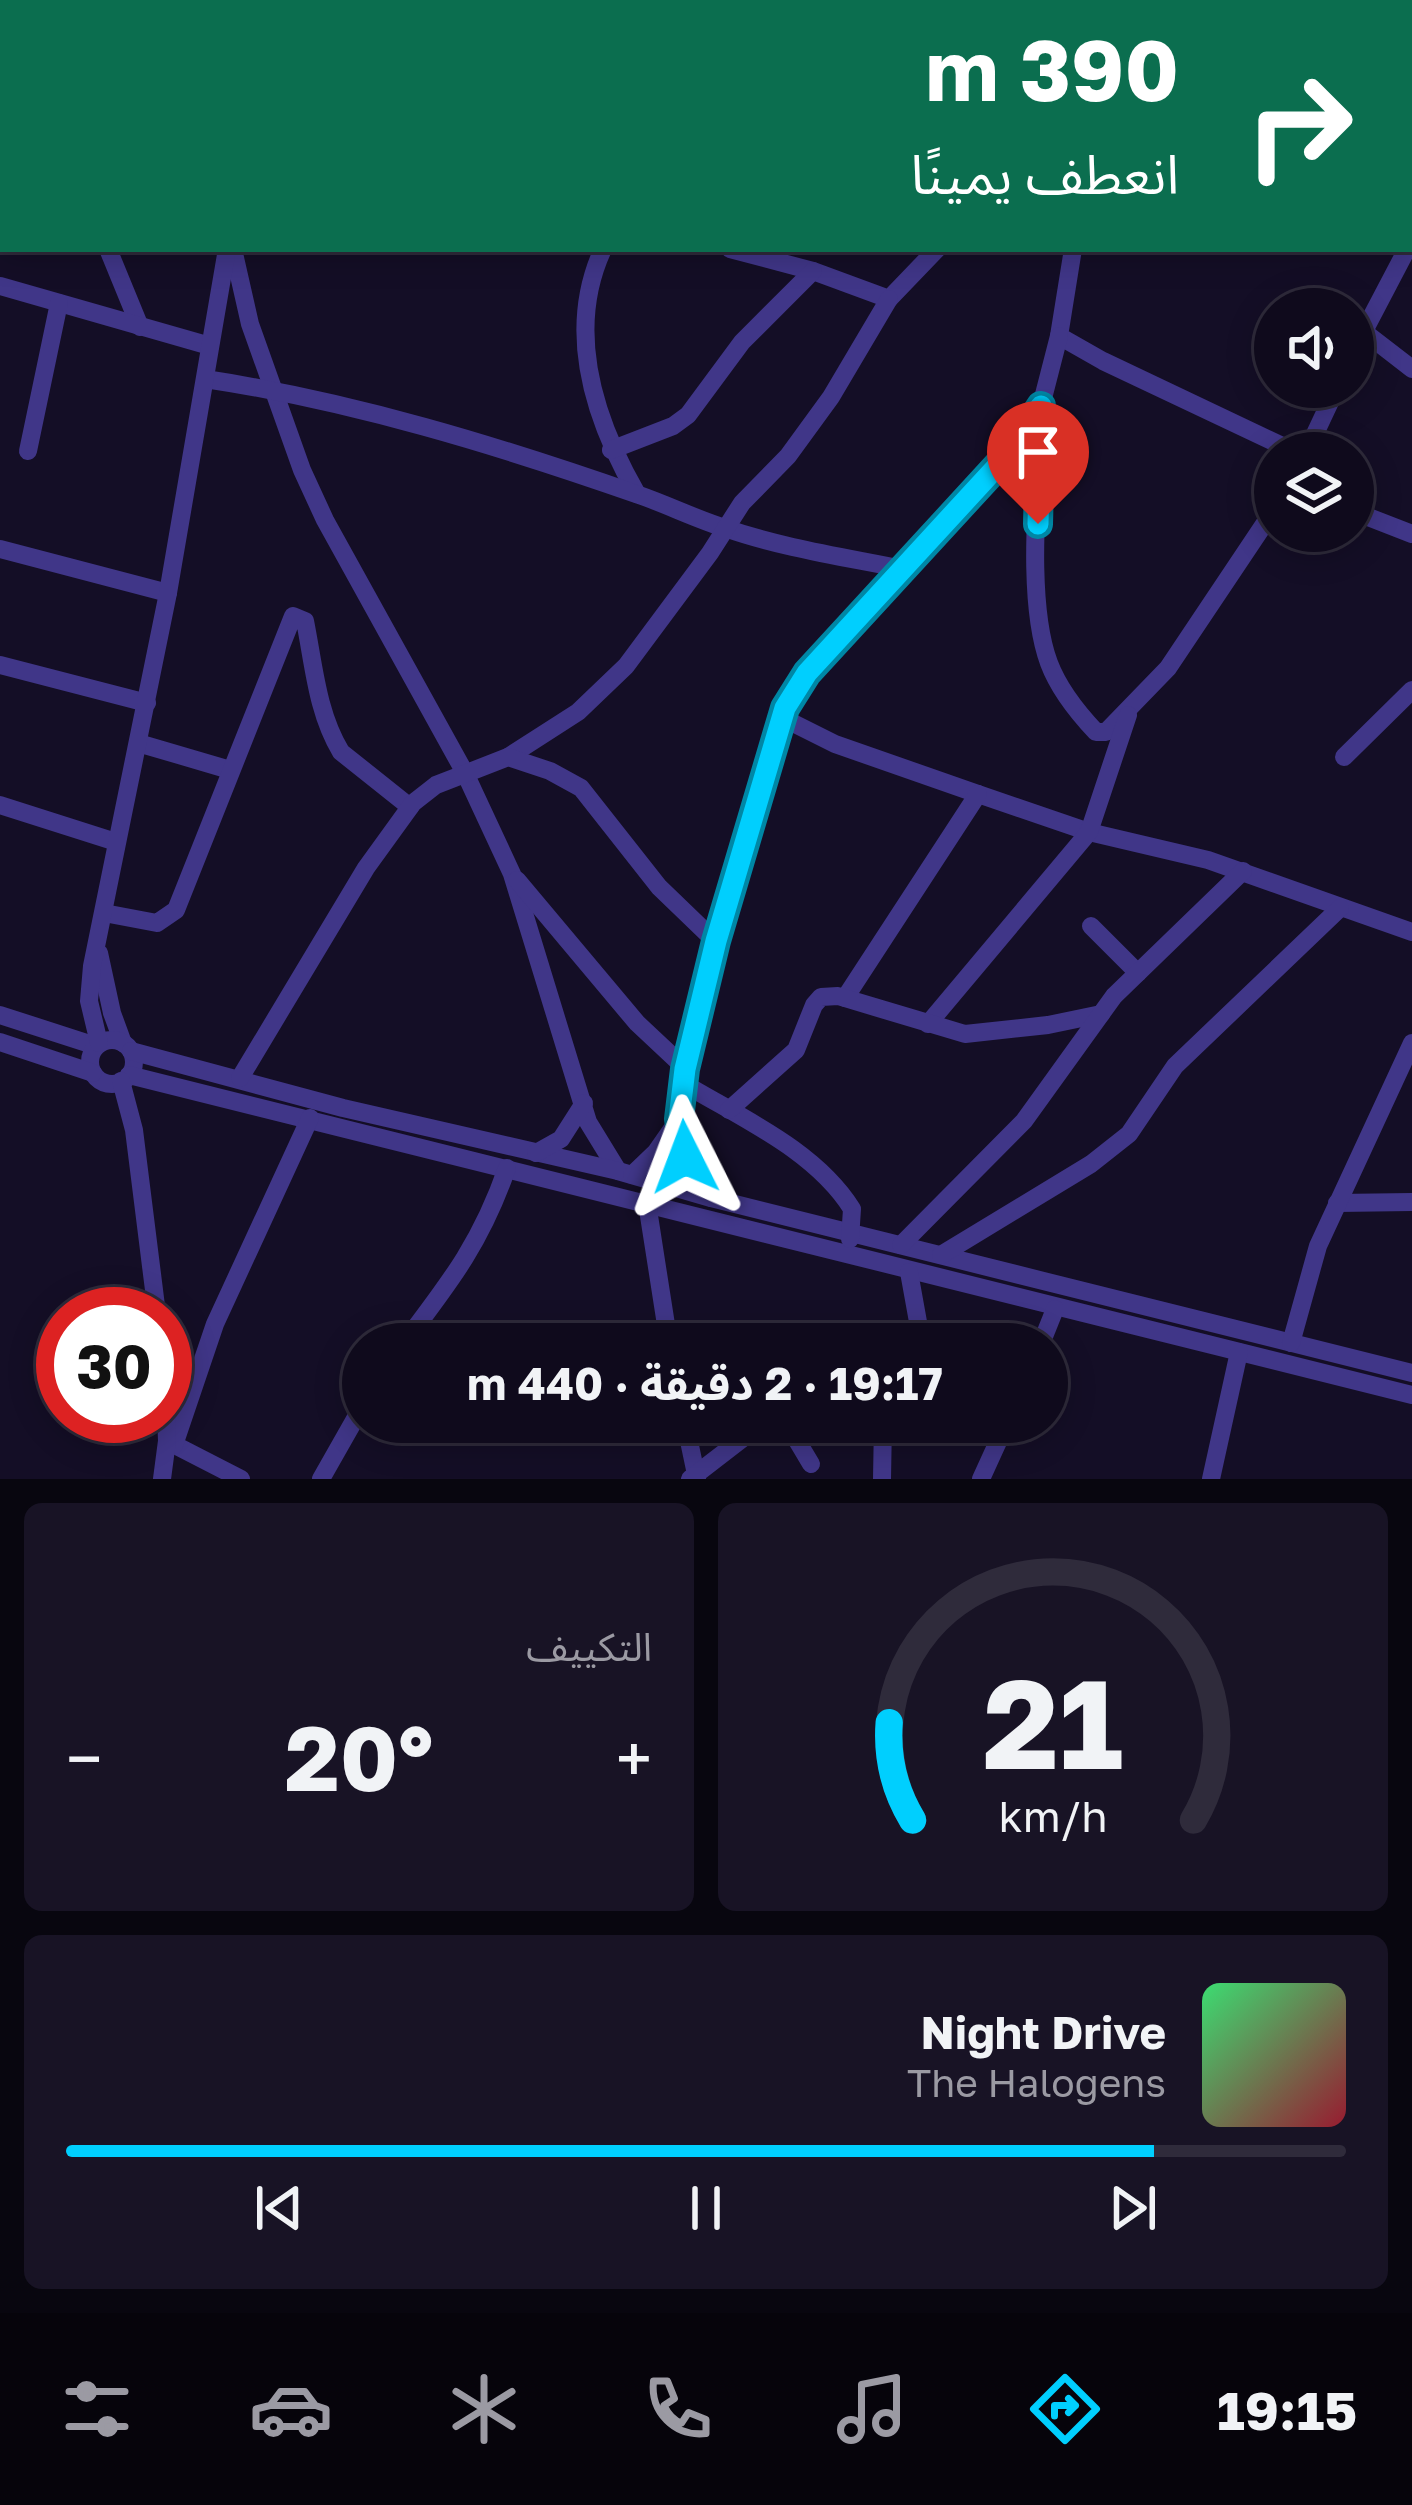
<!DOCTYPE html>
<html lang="ar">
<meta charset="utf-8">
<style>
body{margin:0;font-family:"Golos Text","Noto Sans Arabic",sans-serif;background:#181325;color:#f1f3f6;direction:rtl;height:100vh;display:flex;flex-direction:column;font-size:45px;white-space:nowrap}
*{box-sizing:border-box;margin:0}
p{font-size:39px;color:#9b9aa3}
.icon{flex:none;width:66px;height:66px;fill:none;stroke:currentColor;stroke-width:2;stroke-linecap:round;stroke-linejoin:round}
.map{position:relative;height:1479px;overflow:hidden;direction:ltr}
.details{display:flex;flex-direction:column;gap:24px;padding:24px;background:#08060f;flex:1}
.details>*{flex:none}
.top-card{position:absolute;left:0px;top:0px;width:1413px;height:252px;box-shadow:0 6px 30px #0003,0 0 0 3px #2f2b3b;direction:rtl;background:#0b6e4f;color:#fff;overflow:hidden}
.tools{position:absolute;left:1254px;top:288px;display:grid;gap:24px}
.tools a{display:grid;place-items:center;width:120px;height:120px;border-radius:50%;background:#0f0a1c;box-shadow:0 6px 30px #0003,0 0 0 3px #2f2b3b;font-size:60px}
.speed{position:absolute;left:36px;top:1287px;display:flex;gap:24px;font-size:60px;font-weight:700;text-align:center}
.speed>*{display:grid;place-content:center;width:156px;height:156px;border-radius:50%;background:#0f0a1c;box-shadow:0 6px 30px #0003,0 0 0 3px #2f2b3b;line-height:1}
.speed .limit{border:18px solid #d22;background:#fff;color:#111}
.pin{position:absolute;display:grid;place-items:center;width:102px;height:102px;color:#fff;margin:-123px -51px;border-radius:50% 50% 50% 0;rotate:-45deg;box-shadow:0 0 12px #0007}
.pin .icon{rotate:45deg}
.me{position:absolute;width:132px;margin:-66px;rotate:357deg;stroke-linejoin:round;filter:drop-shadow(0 0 9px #0008)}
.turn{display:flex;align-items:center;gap:42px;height:252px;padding:0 36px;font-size:54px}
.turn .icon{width:156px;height:156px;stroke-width:2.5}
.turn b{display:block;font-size:84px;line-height:102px}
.big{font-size:90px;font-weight:700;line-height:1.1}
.details .card{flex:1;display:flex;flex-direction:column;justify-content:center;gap:18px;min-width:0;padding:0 42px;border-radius:18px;background:#181325}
.details .dial{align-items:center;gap:0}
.dial svg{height:312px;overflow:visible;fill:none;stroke:#2f2b3b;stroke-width:7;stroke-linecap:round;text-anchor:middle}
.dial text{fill:#f1f3f6;stroke:none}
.song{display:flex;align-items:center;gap:36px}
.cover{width:144px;height:144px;border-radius:18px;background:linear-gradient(135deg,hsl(140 70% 55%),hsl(350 70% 35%))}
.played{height:12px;border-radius:6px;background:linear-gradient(90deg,#00cffe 85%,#2f2b3b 85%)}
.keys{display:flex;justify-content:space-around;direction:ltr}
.heat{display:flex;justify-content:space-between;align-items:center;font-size:66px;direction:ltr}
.details .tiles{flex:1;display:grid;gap:24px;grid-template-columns:1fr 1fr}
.card:last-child{grid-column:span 2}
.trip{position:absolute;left:342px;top:1323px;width:726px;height:120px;border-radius:60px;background:#0f0a1c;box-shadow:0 6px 30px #0003,0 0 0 3px #2f2b3b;font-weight:700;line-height:120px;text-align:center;direction:rtl}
.tabs{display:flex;height:192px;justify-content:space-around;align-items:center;background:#06040b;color:#9b9aa3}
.tabs .icon{width:84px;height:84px}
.tabs .current{color:#00cffe}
.tabs b{font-size:54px;color:#f1f3f6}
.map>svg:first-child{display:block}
</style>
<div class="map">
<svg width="1412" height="1479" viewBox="0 0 1412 1479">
<rect width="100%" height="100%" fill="#140e26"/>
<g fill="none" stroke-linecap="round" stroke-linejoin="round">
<g stroke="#403688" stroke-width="18">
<polyline points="385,0 393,3"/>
<polyline points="751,0 761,3"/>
<polyline points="1171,0 1175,3"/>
<polyline points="52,3 52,0"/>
<polyline points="190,3 197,0"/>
<polyline points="285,3 286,0"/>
<polyline points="781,3 781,0"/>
<polyline points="1119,3 1119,0"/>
<polyline points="0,32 3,33"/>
<polyline points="1410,182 1412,183"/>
<polyline points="0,220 3,216"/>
<polyline points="108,249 140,327"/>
<polyline points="233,249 250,324 302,470 325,520 465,773 512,874 588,1122 618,1171"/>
<path d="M603,249C565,331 595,421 637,494"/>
<polyline points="730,249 813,271 889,299 937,249"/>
<polyline points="1073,249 1059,336 1103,361 1297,453"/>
<polyline points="0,286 210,346"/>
<polyline points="1363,331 1412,369"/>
<polyline points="1353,352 1407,249"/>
<path d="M205,379C352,401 499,446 639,495C668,505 696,519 725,528C782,548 844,557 903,569"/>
<path d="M1041,411C1039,480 1025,599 1049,663C1058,687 1078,713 1096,732H1106L1168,668L1275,508"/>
<polyline points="611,450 673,426 688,415 742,342 813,271"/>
<polyline points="28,451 59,303"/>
<polyline points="1306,453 1337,387"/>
<polyline points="1353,511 1412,534"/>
<polyline points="0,549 168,593"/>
<polyline points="0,665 147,703"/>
<polyline points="781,717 835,744 978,794 1089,832 1208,860 1412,932"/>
<polyline points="138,743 230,770"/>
<polyline points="508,757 578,712 626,666 710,553 742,503 788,456 831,397 889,299"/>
<polyline points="1344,757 1412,690"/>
<polyline points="0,805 116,842"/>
<polyline points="517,880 637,1023 685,1068"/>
<path d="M104,913L157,923L176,910L293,616L305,621C314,666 317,712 341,752L410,807"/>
<polyline points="1091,926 1138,973"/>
<polyline points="99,953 112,1013 123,1043"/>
<polyline points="845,998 978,794"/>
<polyline points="0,1015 96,1046"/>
<polyline points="928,1024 1089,832 1128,715"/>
<circle cx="112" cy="1062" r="22"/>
<polyline points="0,1042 93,1073"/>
<polyline points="99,1043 89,1001 92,966 168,593 227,249"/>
<polyline points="131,1051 343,1108 618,1171 711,1198 1412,1373"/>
<polyline points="129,1075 1412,1395"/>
<polyline points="240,1078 366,868 413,803 436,785 508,757 550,771 581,788 659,887 715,941"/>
<polyline points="121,1081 134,1130 157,1314"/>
<path d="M683,1083C741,1118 815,1150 852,1209L850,1239"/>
<polyline points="729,1110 796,1050 814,1005 821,997 838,996 965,1034 1048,1025 1101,1014"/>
<polyline points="536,1153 561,1139 584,1103"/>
<polyline points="632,1175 656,1152 679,1119"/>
<polyline points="711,1198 685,1157 679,1138 685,1068 715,941 767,757 785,708 807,673 1013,450 1041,406 1059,336"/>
<polyline points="647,1203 669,1344"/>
<polyline points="1337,1203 1412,1202"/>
<polyline points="901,1245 1024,1121 1114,996 1243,871"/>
<polyline points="941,1255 1091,1164 1129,1134 1175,1066 1340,908"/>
<polyline points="909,1272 922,1344"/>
<polyline points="1291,1343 1318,1246 1412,1043"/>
<path d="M403,1344C450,1282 481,1243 507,1168"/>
<polyline points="1041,1344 1055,1309"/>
<polyline points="685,1422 697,1479"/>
<polyline points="786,1422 811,1464"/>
<polyline points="167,1441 241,1479"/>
<polyline points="174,1445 215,1324 310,1118"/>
<polyline points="162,1479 167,1441 165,1385"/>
<polyline points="321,1479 363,1405"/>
<polyline points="690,1479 764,1422"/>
<polyline points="882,1479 883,1422"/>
<polyline points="981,1479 1007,1422"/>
<polyline points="1211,1479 1239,1352"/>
</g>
</g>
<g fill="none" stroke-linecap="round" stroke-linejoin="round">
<g stroke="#0087a5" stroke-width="30">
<polyline id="route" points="685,1157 679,1119 685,1069 716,941 785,708 807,673 1012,450 1041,406 1038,524"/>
</g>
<use href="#route" stroke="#00cffe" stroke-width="21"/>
</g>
</svg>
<div class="tools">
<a><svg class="icon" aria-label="sound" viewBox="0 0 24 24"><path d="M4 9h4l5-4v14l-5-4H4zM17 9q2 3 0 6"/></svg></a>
<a><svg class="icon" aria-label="layers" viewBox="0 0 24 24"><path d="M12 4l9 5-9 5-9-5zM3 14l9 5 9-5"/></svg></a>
</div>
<div class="speed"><div class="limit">30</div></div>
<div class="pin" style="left:1038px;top:524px;background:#d93025"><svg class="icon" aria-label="arrive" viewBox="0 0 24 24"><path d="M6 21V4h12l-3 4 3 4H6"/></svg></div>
<svg class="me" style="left:685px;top:1157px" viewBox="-20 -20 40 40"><path d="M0-17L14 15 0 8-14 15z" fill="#00cffe" stroke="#fff" stroke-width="4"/></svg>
<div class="trip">19:17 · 2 دقيقة · 440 m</div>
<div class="top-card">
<div class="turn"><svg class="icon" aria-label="right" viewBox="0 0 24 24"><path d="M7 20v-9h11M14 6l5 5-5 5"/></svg><div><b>390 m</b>انعطف يمينًا</div></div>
</div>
</div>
<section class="details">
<div class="tiles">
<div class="card dial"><svg viewBox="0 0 100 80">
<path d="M14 69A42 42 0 1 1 86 69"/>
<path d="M14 69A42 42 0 0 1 8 44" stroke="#00cffe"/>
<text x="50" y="56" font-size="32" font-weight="700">21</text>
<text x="50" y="72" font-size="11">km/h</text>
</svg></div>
<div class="card"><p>التكييف</p>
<div class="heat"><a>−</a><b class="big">20°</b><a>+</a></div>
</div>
<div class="card">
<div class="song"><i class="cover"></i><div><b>Night Drive</b><p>The Halogens</p></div></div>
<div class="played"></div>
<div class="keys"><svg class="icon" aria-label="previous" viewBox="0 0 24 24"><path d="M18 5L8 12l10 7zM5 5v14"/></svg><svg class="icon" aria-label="pause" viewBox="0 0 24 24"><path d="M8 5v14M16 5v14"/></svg><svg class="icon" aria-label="next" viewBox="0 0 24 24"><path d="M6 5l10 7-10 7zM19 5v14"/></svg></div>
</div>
</div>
</section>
<nav class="tabs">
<b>19:15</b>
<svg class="icon current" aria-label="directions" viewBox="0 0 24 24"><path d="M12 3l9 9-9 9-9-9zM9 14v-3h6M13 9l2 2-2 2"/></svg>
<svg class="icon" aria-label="music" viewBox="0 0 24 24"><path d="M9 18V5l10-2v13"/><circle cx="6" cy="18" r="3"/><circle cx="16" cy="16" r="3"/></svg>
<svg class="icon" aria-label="phone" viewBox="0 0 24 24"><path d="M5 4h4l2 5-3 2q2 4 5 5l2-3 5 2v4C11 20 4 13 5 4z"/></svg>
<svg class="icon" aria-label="climate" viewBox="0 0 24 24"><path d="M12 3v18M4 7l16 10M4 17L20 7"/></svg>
<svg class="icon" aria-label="car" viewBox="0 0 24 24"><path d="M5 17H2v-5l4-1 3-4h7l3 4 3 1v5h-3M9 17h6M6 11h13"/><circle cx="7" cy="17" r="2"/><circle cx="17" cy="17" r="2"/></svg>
<svg class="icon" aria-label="filters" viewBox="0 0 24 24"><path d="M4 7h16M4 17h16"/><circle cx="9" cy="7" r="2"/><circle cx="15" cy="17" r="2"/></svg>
</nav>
